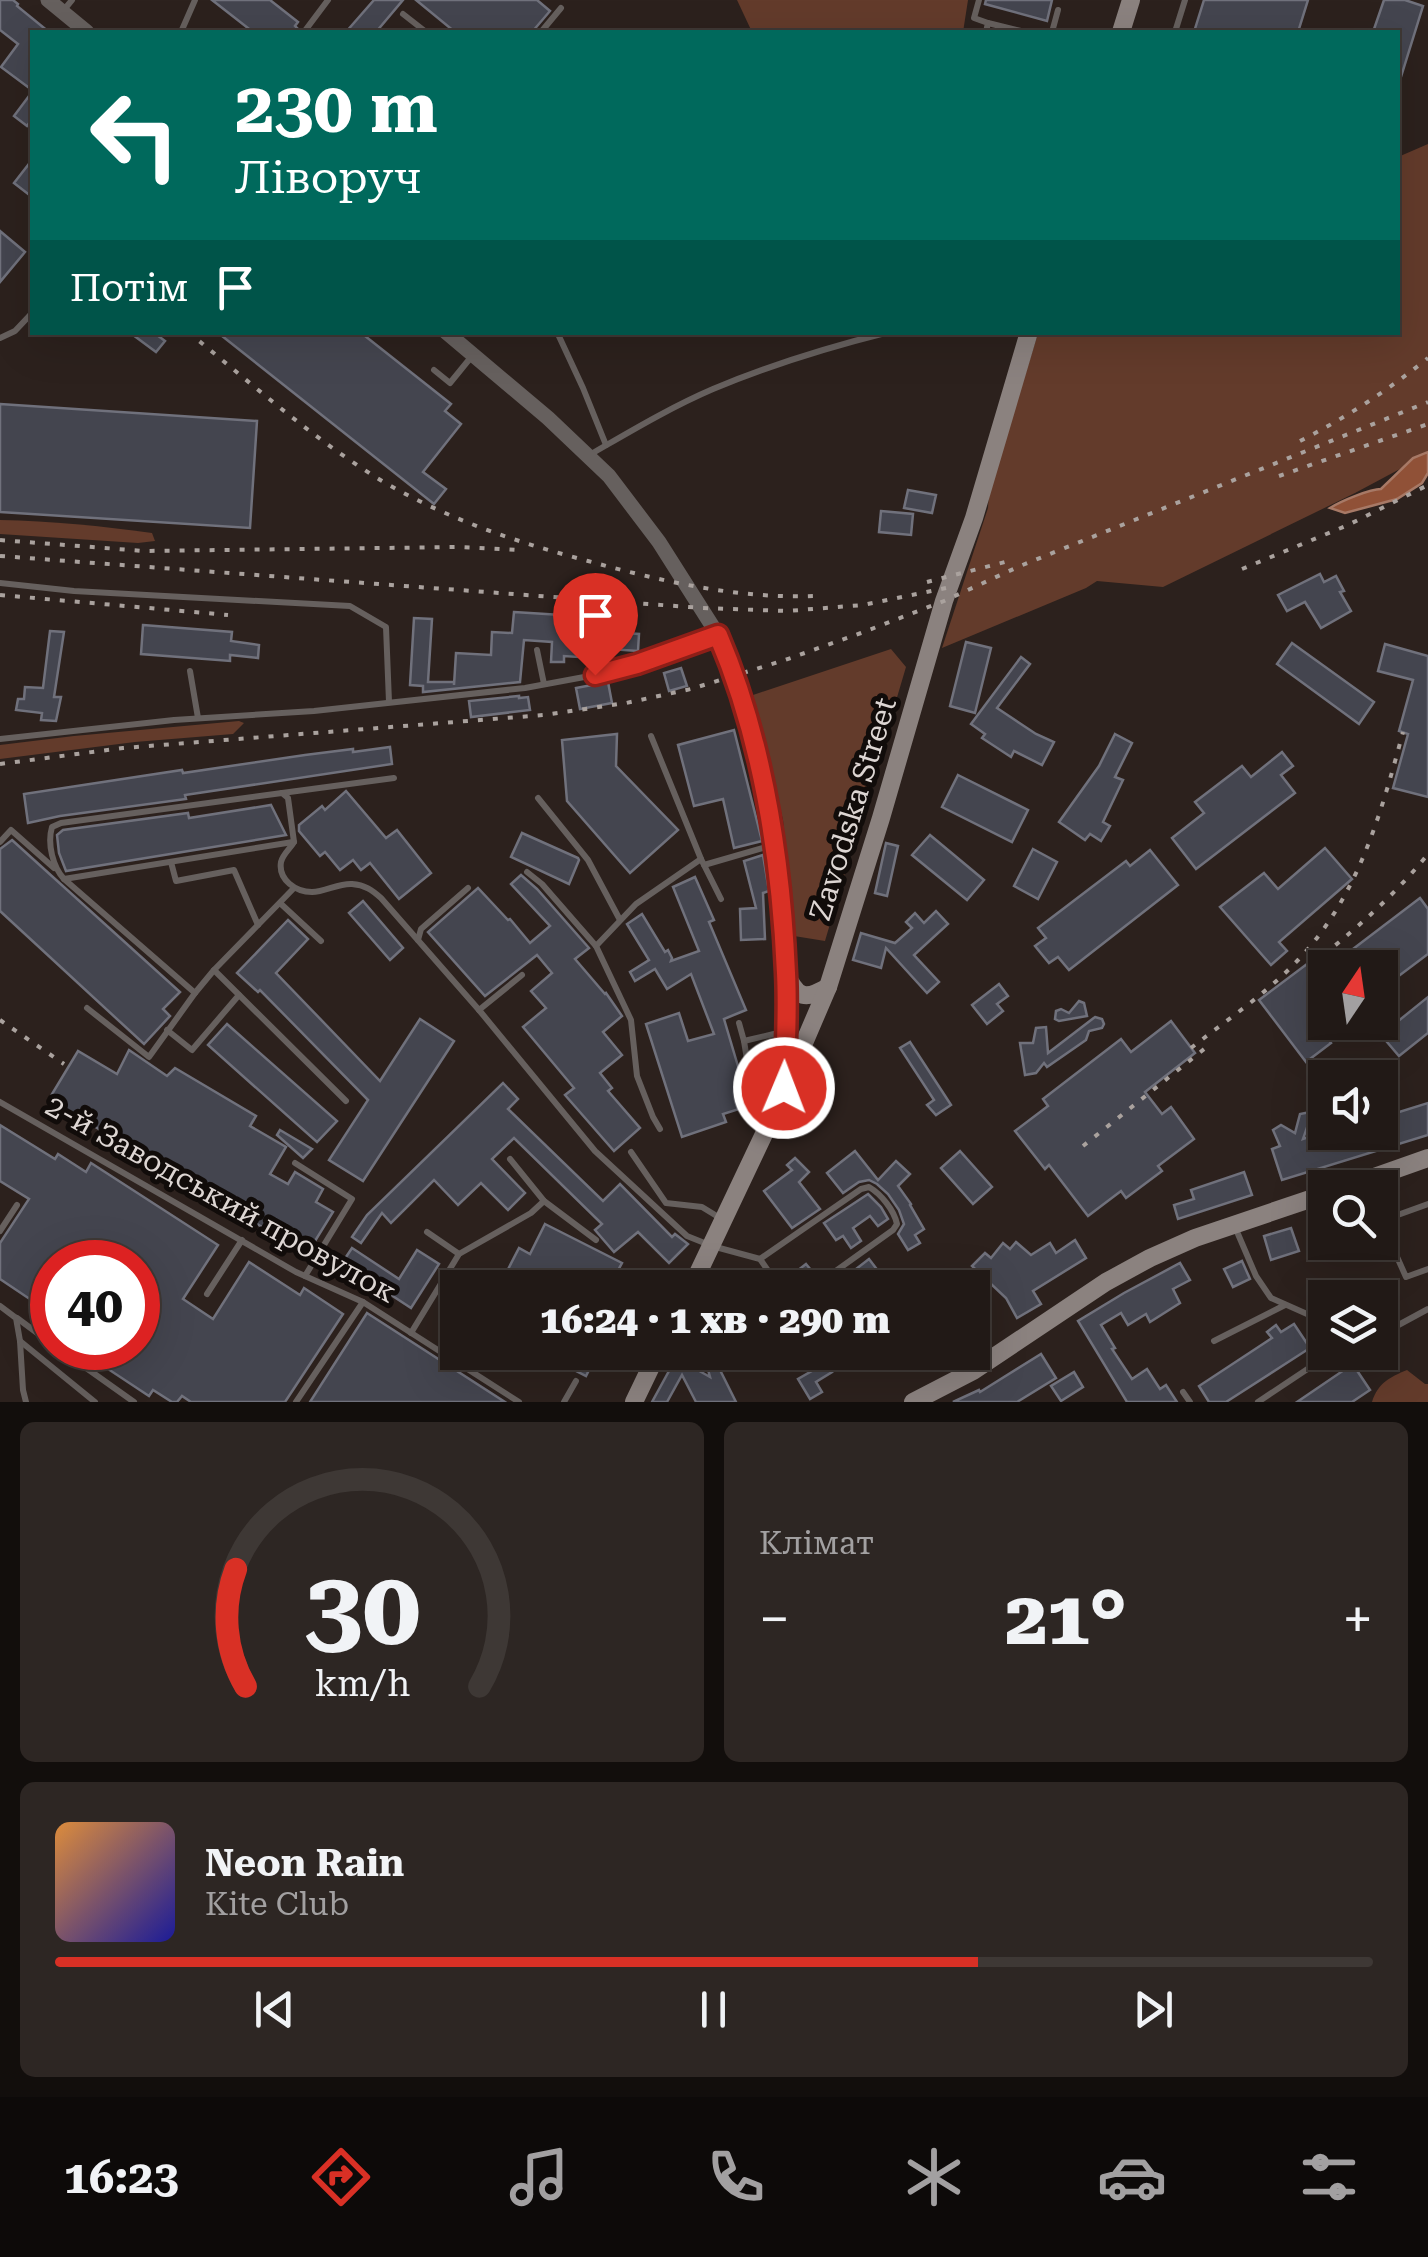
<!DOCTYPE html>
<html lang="uk">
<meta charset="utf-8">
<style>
body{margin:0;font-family:"Roboto Serif",serif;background:#2d2623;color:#f1f3f6;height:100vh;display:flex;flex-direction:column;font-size:38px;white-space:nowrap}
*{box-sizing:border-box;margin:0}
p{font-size:32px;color:#a2a0a1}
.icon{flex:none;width:55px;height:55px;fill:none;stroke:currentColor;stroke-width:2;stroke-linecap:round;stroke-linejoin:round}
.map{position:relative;height:1402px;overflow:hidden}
.details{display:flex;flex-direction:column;gap:20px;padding:20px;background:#120e0c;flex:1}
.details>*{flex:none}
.top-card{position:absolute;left:30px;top:30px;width:1370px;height:305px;border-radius:0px;box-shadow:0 10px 40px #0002,0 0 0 2px #3e3835;background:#00695c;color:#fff;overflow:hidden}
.needle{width:65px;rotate:13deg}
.controls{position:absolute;left:1308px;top:950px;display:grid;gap:20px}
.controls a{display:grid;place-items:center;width:90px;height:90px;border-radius:0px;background:#211916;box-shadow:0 10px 40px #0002,0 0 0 2px #3e3835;font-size:50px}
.speed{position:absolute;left:30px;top:1240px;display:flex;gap:20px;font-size:50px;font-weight:700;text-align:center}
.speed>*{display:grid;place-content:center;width:130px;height:130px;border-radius:50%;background:#211916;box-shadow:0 10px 40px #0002,0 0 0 2px #3e3835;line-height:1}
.speed .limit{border:15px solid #d22;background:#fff;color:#111}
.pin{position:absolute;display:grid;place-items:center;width:85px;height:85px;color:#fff;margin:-102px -42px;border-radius:50% 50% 50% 0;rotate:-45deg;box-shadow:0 0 10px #0007}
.pin .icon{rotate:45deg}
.me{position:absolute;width:110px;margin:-55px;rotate:1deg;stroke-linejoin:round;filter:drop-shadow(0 0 8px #0008)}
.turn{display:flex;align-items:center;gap:35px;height:210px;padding:0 40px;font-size:45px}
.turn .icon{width:130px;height:130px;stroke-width:2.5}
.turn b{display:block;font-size:70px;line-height:85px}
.then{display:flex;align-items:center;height:95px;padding:0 40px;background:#0003;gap:20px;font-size:38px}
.big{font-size:75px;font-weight:800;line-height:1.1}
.details .widget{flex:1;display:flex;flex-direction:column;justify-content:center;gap:15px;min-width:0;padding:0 35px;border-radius:15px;background:#2d2623}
.details .dial{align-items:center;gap:0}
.dial svg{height:260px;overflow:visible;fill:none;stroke:#3e3835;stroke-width:7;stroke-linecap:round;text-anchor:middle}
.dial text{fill:#f1f3f6;stroke:none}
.song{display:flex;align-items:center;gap:30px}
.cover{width:120px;height:120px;border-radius:15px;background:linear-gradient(135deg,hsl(30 70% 55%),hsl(240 70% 35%))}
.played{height:10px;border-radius:5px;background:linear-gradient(90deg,#d93025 70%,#3e3835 70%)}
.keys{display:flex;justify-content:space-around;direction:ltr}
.heat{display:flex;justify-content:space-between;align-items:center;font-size:55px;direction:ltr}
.details .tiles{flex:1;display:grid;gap:20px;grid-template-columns:1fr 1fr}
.widget:last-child{grid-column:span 2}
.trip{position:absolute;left:440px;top:1270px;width:550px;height:100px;border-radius:0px;background:#211916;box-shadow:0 10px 40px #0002,0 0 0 2px #3e3835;font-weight:800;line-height:100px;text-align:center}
.tabs{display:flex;height:160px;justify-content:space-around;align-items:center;background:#0d0a09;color:#a2a0a1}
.tabs .icon{width:70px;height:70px}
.tabs .current{color:#d93025}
.tabs b{font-size:45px;color:#f1f3f6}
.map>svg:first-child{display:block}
</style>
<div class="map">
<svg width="1428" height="1402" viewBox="0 0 1428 1402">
<rect width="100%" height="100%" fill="#2c211d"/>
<g fill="#633b2b">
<polygon points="737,0 968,0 963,32 752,32"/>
<polygon points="1428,144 1428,454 1355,493 1163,587 1097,581 1086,588 942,648 988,508 989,492 1038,333 1398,332 1398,157"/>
<path d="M0,520C51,521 102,526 152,533L155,541L138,543L0,534Z"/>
<polygon points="891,649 906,667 825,941 794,936 783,820 753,695"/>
<polygon points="239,721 244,723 233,734 135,742 0,759 0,745 74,736"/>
<path d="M1407,1370L1425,1384H1428V1402H1372C1378,1383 1390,1377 1407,1370Z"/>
</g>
<path fill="#905137" stroke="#a77966" stroke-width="2.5" d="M1428,452V473L1422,483L1397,499L1345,513L1330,508C1341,501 1370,489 1381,489L1413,458Z"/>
<g fill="#44454f" stroke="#70717c" stroke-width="2.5">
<polygon points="0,0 13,0 18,4 17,6 49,32 32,32 32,90 1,67 18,44 0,30"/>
<polygon points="212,0 270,0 298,22 295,26 298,29 297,32 253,32"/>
<polygon points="374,0 403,0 376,32 346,32"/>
<polygon points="416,0 537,0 550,11 532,32 455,32"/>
<polygon points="986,0 1052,0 1047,21 985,4"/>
<polygon points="1204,0 1308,0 1298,32 1194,32"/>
<polygon points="1384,0 1405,0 1423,6 1400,80 1398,80 1398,32 1373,32"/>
<polygon points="32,92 32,119 27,126 14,116"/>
<polygon points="32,160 32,197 14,183"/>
<polygon points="0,231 25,252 0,282"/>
<polygon points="129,332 153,332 165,341 156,352"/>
<polygon points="217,332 360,332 451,404 445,411 461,424 423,472 446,489 434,504"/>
<polygon points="0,404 257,421 250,528 0,512"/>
<polygon points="908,490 936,495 932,513 904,508"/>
<polygon points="881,511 913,514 911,535 879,532"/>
<polygon points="1320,574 1324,582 1336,576 1344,591 1340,592 1351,611 1321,628 1305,602 1287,611 1278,595"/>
<polygon points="514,612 609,618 610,632 639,634 638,651 609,649 609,659 564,656 564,662 551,662 552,642 524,640 520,682 423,692 423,686 410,685 414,618 432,619 428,682 454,682 454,685 456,653 491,655 492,632 512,633"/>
<polygon points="143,625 232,632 231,641 259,645 258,658 230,655 230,661 141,654"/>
<polygon points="50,631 64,632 54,697 61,697 56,721 41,720 42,713 16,710 18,699 24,699 25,687 43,688"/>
<polygon points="966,642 991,648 975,713 950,706"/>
<polygon points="1292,643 1374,702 1359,724 1277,664"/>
<polygon points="1385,644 1428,656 1428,797 1393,788 1408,734 1399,731 1413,680 1378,671"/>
<polygon points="1021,657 1030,664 997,708 1036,734 1054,742 1042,765 1014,751 1011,757 982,738 985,734 971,724"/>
<polygon points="681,668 687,686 669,691 664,673"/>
<polygon points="608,682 612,703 580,709 576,688"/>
<polygon points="519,696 519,698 528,697 530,710 471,717 469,701"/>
<polygon points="734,730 762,841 734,848 723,799 694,806 678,745"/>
<polygon points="617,734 616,766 678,830 630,873 567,801 562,740"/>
<polygon points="1115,734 1132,743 1115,777 1123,780 1103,822 1110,826 1101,841 1090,834 1085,840 1059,822 1099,766"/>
<polygon points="390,747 392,764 185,795 186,799 60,816 28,823 24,794 182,770 183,773 305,755 353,749 353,752"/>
<polygon points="1282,752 1293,766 1281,775 1295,793 1196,869 1172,838 1204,813 1195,802 1242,766 1251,777"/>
<polygon points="958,775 1028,810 1012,842 942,807"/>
<polygon points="346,791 386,838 397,830 431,873 399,899 370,863 361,870 353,860 340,870 325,852 320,856 299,831 299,825 322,806 325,810"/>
<polygon points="271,805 286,835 66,871 59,853 57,835 63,830 188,813 189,818"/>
<polygon points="522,833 578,858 579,860 569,884 511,857"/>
<polygon points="930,835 984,880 967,900 912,855"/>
<polygon points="12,840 180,992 163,1009 170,1016 144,1044 0,911 0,849"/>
<polygon points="886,843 898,846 887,896 875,893"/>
<polygon points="1325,848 1352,879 1279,942 1287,951 1271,965 1220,907 1264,873 1278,889"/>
<polygon points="1033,849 1057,862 1038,899 1014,886"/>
<polygon points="1150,850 1178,885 1069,970 1058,957 1049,963 1035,946 1046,938 1038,928 1126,861 1130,866"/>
<polygon points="763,855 769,891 763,893 765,939 741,940 740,909 756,908 744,861"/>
<polygon points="521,875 537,889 589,948 575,959 605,994 606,993 622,1016 603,1032 622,1055 600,1073 612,1088 608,1091 640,1128 614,1151 565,1095 574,1088 523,1027 546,1008 531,991 552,973 537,955 485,996 428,932 478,888 508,920 510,919 530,943 550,926 511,884"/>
<polygon points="695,877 714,920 709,922 746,1010 724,1019 751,1110 745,1107 723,1114 726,1122 682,1137 646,1024 679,1013 688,1041 714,1034 691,974 667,989 655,969 635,981 630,972 649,960 627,924 642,914 665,952 668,950 672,958 671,961 699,951 673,887"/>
<polygon points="1420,898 1428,909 1428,954 1380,990 1380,968 1328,968"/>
<polygon points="363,901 403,948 390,960 349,913"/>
<polygon points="936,911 948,924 914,955 939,982 927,993 886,948 881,968 853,960 861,933 895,943 912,928 906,922 915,913 924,923"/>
<polygon points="288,920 308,939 276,973 380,1081 420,1019 454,1041 363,1181 329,1160 368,1100 260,990 258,992 237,973"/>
<polygon points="1311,961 1320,974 1325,970 1325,1022 1337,1022 1323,1033 1331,1043 1306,1062 1259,1000"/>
<polygon points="999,984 1008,996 997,1004 1003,1011 987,1024 972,1005"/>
<polygon points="1428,997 1428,1033 1399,1056 1381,1035"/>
<polygon points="1079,1001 1084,1003 1087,1016 1059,1021 1055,1019 1056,1011 1061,1009 1069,1013"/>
<polygon points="1095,1017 1102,1019 1104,1024 1102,1028 1089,1031 1086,1040 1047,1067 1044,1063 1036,1073 1025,1075 1020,1043 1033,1043 1036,1028 1046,1027 1048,1053"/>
<polygon points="1171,1021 1195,1053 1145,1092 1162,1114 1171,1107 1194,1139 1158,1166 1162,1171 1126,1198 1121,1191 1088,1216 1049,1165 1045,1169 1015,1131 1048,1106 1043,1099 1121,1039 1131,1052"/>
<polygon points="227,1024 337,1121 317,1142 208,1045"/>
<polygon points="910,1042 951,1105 936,1115 927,1105 934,1100 900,1048"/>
<polygon points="129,1050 167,1076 175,1068 256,1116 250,1126 286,1147 270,1174 288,1184 295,1172 323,1189 316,1202 333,1212 307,1254 49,1099 78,1051 117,1074"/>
<polygon points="503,1083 518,1099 508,1109 603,1201 620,1184 672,1237 675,1234 688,1244 669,1263 638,1232 614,1252 595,1230 602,1224 514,1138 492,1159 525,1193 508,1210 481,1183 458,1205 434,1180 391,1223 382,1213 361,1243 352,1237 367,1215"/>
<polygon points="1428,1103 1428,1135 1282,1180 1272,1149 1280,1146 1273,1130 1281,1125 1295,1133 1300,1114 1310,1112 1310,1119 1303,1139 1323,1132 1342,1132 1346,1145 1366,1139 1364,1132 1380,1132 1380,1118"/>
<polygon points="0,1125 55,1159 58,1154 86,1172 91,1163 218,1245 183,1299 213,1319 249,1262 300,1295 304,1288 343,1314 285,1402 191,1402 182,1396 177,1402 172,1402 153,1390 149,1396 102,1365 113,1348 138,1348 138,1262 52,1262 52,1314 0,1279 0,1243 29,1199 0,1181"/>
<polygon points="280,1130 312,1149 303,1158 277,1135"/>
<polygon points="855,1151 878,1180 896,1161 910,1174 898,1186 911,1204 910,1205 924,1229 915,1235 920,1243 908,1250 898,1234 904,1224 899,1210 888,1194 877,1184 869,1180 859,1182 843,1193 827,1173"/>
<polygon points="960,1151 992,1187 973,1204 941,1168"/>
<polygon points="795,1158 809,1172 799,1182 820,1209 792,1228 764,1191 792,1170 787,1165"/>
<polygon points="1244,1172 1252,1195 1178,1219 1174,1205 1194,1199 1191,1190"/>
<polygon points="868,1194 881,1207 888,1219 878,1226 870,1216 853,1228 861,1241 851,1248 843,1236 836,1240 824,1223"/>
<polygon points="545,1224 622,1263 616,1274 644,1288 514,1288 502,1281 519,1248 530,1254"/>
<polygon points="1291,1228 1299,1251 1271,1260 1264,1236"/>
<polygon points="1075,1240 1086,1258 1033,1291 1041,1304 1017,1318 1006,1298 972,1266 985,1253 991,1258 1003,1243 1010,1249 1016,1242 1031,1255 1050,1243 1056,1253"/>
<polygon points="352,1248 399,1279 417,1250 439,1264 411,1308 385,1291 381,1297 338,1269"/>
<polygon points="869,1259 882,1276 866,1288 855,1288 847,1276"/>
<polygon points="1242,1261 1250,1279 1233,1287 1224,1269"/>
<polygon points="1180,1263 1190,1280 1173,1289 1180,1303 1150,1322 1146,1314 1128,1325 1121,1313 1101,1325 1115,1348 1112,1349 1132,1379 1147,1369 1160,1389 1166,1385 1177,1402 1127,1402 1078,1321 1124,1293"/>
<polygon points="806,1264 816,1276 801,1288 796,1288 788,1278"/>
<polygon points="972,1307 990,1337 972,1348"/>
<polygon points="367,1313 505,1402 310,1402"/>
<polygon points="1294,1324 1310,1348 1226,1402 1209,1402 1199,1386 1272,1338 1267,1332 1276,1325 1281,1332"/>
<polygon points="539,1352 598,1352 586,1376"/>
<polygon points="703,1352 711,1352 736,1402 696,1402 682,1375 667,1402 652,1402 675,1360 673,1356 710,1377"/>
<polygon points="1341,1352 1361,1352 1365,1359 1354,1366 1370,1390 1352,1402 1297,1402 1350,1366"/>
<polygon points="1041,1354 1056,1378 1017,1402 953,1402 979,1390 980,1392"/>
<polygon points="826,1363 832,1372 816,1382 822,1392 810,1399 798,1379"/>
<polygon points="1074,1372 1083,1387 1061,1401 1051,1386"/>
</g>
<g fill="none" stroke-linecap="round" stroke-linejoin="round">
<g stroke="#66605e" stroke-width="6">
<polyline points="979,0 974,18 988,23 986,32"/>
<polyline points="63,11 72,0"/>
<polyline points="403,14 426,32"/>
<polyline points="988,23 1025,32"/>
<polyline points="181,32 195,0"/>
<polyline points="304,32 328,0"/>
<polyline points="541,32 561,8"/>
<polyline points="1052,32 1058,10"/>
<polyline points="1175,32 1185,0"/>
<polyline points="557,332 583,388 606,445"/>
<polyline points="0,338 15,331 32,313"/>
<polyline points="434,370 450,383 472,356"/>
<path d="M591,454C631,431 671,407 713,389C770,365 829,347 889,332"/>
<polyline points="0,583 74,591 350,606 386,627 389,702"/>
<polyline points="537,650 544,684"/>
<polyline points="190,671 198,718"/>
<polyline points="651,736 701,859 721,899"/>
<polyline points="0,739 174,720 314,711 525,688 595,675 637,664 717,635"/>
<polyline points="282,793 394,778"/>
<polyline points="538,798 588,860 620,920"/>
<polyline points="0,842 11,830 54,868"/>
<path d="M294,842C290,849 283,854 281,862C278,880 296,892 312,892C325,892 339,883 352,884C365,885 372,890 381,898L479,1010L595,1151L687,1236L712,1246L760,1259L780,1288"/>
<path d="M294,842L288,798L282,793L61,823L52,827C47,844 53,867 64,879L195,993L214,970L294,888"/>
<polyline points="171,862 176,881 234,870 258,925"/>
<polyline points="704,865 770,846"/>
<polyline points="527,872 542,884 596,946 631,1020 637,1076 653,1117 660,1129"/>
<polyline points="64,879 293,842"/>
<polyline points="280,903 321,941"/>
<polyline points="418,940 421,929 468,888"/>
<polyline points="596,946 636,904 701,859"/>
<polyline points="214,970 346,1101"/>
<polyline points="87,1008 149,1057 195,993"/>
<polyline points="479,1010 522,975"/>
<polyline points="739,1023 744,1041 782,1032"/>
<polyline points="167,1030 192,1050 239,995"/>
<polyline points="744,1041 749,1072"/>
<polyline points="0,1102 296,1272 363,1302 519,1402"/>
<polyline points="631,1152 666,1203 702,1207 720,1218"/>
<polyline points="510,1159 544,1201 596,1240"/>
<polyline points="295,1163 352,1199 305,1276"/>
<polyline points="1428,1204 1381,1221 1406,1277 1428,1269"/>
<polyline points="1235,1227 1256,1276 1271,1298 1325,1322"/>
<polyline points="0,1231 17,1205"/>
<polyline points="427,1232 459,1254"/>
<path d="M760,1259L861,1189L869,1187C881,1194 894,1210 897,1224L893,1230L812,1288"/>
<polyline points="207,1294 242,1240"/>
<polyline points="0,1306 16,1318 20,1341 95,1402"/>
<polyline points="17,1318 52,1344"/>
<polyline points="411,1333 459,1254 531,1213 544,1201"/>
<polyline points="1380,1335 1428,1309"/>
<polyline points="20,1341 23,1390 26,1402"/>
<polyline points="1214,1341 1285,1305"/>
<polyline points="58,1348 134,1402"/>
<polyline points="1183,1392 1190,1402"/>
<polyline points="296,1402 363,1302"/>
<polyline points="564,1402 576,1381"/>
<polyline points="1258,1402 1333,1352"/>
</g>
<g stroke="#66605e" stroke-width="15">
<polyline points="48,0 87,32"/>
<polyline points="446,332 548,418 609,476 659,542 718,635 736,676 768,807 780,890 786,974 785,1082"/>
</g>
<g stroke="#8b827f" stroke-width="18">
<polyline points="1121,32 1131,0"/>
<path d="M786,974C798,999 805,1000 828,987"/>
<polyline points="1343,1188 1428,1158"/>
<polyline points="691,1288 774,1113 828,987 881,818 944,601 974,518 1029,332"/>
<polyline points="634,1402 658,1352"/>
<polyline points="913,1402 973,1371 1106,1282 1150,1258 1195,1238 1325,1194"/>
</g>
<g stroke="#aaa29e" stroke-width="4" stroke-dasharray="5 10" stroke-linecap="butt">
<path d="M188,332C251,383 313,439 382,481C447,519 516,542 588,561C661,581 737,599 814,596"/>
<path d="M1300,441C1347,417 1387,391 1428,358"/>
<polyline points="1279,476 1428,424"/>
<polyline points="0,540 144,551 459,547 519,550"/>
<polyline points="0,556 702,608 787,611 863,605 946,588"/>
<polyline points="1242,569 1348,525 1428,485"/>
<polyline points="927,582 1005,562"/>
<polyline points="0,595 228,615"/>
<polyline points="0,764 123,748 544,715 626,703 691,689 785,660 861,633 944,601 1020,566 1428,402"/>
<path d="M1312,964C1355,930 1394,896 1428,854"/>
<polyline points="0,1020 64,1064"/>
<path d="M1191,1048C1227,1020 1267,993 1298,960C1358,897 1381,814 1403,732"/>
<polyline points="1083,1146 1208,1046"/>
</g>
</g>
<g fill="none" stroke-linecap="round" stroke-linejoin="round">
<g stroke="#8d1f18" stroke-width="25">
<path id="route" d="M595,675L637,664L718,635C763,740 781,859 786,973C788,1011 786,1050 784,1088"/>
</g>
<use href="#route" stroke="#d93025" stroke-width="18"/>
</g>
<g text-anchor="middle" stroke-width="10" stroke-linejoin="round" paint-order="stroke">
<g font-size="30" fill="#ddd6d3" stroke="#110c0a">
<text transform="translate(853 809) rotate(-73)" y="10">Zavodska Street</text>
<text transform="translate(221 1199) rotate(29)" y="10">2-й Заводський провулок</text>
</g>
</g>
</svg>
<div class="controls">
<a><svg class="needle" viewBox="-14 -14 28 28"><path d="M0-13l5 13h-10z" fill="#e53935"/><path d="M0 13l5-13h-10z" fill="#a2a0a1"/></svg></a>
<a><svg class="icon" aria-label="sound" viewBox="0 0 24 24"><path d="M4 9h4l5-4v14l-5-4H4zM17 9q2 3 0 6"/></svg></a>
<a><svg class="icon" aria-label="search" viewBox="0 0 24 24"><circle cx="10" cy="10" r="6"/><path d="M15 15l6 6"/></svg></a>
<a><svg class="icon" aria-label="layers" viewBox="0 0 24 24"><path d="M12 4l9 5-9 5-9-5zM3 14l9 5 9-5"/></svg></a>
</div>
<div class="speed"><div class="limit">40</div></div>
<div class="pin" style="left:595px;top:675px;background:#d93025"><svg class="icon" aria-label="arrive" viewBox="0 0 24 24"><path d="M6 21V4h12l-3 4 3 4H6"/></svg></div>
<svg class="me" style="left:784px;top:1088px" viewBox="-20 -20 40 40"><circle r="17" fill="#d93025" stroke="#fff" stroke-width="3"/><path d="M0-11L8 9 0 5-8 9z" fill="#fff"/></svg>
<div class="trip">16:24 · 1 хв · 290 m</div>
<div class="top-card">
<div class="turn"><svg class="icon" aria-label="left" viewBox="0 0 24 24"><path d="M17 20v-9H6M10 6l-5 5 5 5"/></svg><div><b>230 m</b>Ліворуч</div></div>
<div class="then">Потім<svg class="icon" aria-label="arrive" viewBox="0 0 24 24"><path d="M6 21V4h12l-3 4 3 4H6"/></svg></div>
</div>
</div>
<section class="details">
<div class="tiles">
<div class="widget dial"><svg viewBox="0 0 100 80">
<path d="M14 69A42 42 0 1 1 86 69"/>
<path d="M14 69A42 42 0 0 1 11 33" stroke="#d93025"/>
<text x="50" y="56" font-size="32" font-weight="700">30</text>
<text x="50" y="72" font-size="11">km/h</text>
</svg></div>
<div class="widget"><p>Клімат</p>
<div class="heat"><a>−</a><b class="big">21°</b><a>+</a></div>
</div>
<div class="widget">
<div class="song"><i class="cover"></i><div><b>Neon Rain</b><p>Kite Club</p></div></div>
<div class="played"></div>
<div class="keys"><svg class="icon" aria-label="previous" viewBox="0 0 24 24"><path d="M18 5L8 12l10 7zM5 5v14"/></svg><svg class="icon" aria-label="pause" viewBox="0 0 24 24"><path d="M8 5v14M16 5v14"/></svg><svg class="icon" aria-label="next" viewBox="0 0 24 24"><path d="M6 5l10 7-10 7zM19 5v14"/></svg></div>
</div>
</div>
</section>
<nav class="tabs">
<b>16:23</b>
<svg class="icon current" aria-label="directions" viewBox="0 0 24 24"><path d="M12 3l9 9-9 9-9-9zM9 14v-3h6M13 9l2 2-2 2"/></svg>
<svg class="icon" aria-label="music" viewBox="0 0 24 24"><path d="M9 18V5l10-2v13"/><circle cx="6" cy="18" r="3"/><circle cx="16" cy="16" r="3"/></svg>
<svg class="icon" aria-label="phone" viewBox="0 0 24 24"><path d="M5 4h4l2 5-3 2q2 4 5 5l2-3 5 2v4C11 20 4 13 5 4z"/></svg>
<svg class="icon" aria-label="climate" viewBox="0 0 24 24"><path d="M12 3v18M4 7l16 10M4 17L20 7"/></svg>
<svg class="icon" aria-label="car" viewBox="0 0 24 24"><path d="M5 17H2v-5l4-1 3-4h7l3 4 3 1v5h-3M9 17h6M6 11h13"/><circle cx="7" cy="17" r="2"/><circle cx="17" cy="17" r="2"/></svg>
<svg class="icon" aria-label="filters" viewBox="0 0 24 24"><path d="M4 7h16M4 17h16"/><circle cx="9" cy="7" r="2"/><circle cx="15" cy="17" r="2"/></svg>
</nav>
